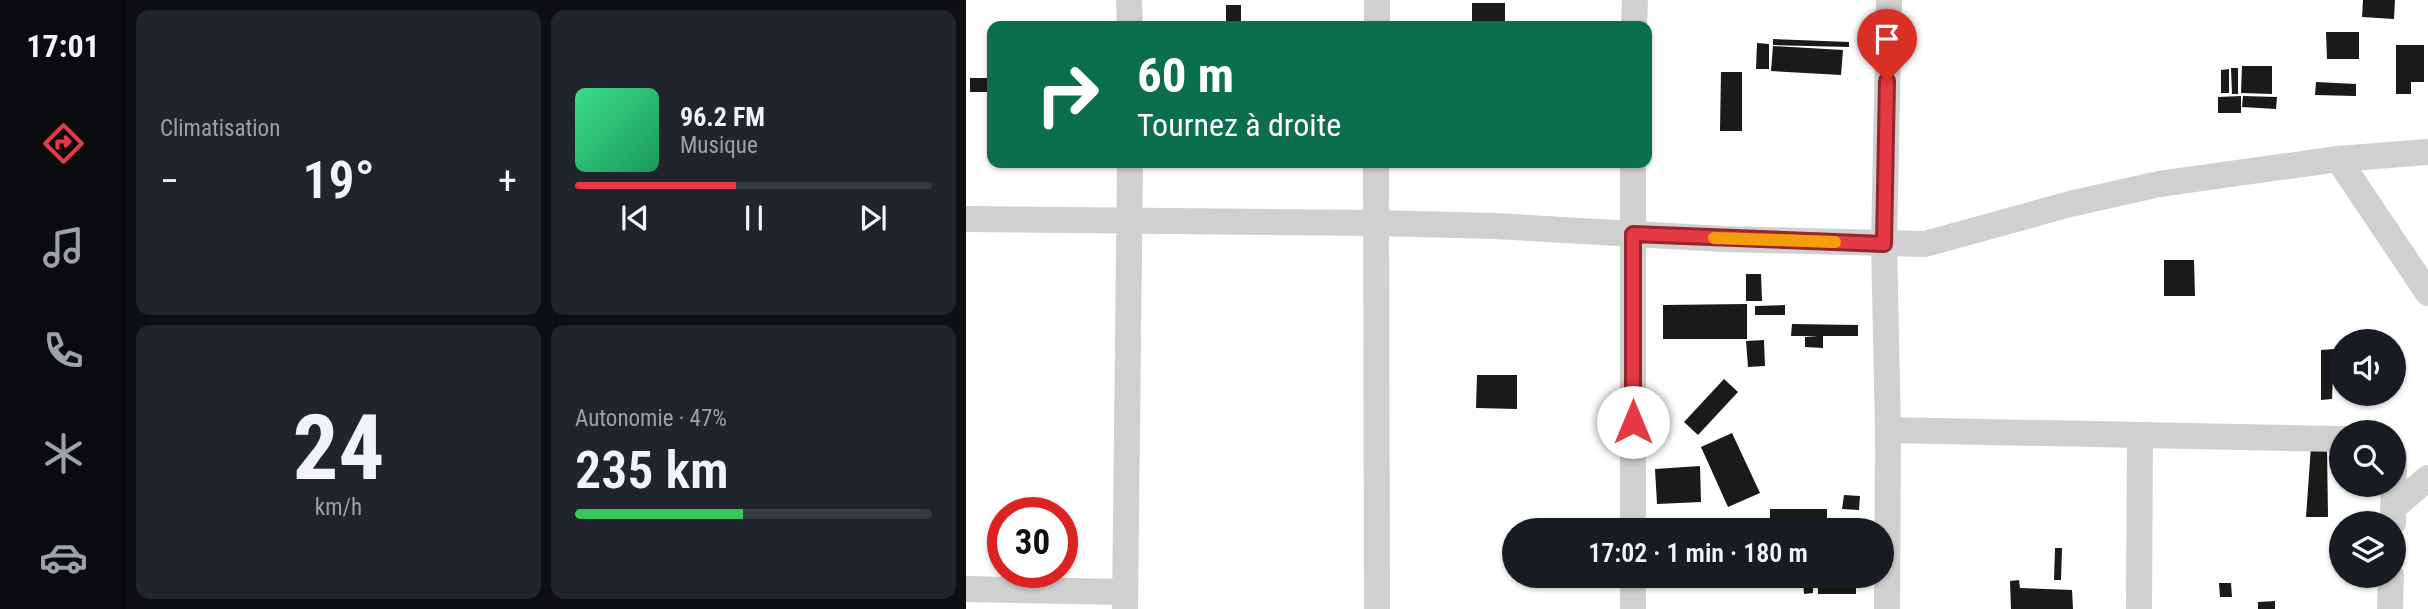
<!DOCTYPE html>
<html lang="fr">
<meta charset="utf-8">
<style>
body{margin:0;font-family:"Roboto Condensed",sans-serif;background:#20242c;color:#f1f3f6;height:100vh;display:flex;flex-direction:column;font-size:26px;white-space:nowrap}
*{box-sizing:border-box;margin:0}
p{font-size:23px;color:#9ea1a6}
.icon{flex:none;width:38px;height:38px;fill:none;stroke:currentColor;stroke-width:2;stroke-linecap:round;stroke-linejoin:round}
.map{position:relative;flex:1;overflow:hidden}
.sheet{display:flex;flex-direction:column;gap:10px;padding:10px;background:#0d0f14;width:840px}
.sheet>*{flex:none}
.banner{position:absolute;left:21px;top:21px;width:665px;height:147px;border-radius:14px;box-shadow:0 2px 5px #0004;background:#0b6e4f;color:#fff;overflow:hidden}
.buttons{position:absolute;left:1363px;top:329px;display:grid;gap:14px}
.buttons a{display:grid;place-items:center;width:77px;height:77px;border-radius:50%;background:#171b24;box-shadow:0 2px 5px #0004;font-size:35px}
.speed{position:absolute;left:21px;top:497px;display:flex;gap:14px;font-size:35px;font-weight:700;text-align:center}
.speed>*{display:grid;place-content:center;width:91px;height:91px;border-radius:50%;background:#171b24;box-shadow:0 2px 5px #0004;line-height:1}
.speed .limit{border:10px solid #d22;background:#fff;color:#111}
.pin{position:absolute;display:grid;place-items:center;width:60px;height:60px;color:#fff;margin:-72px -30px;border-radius:50% 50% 50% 0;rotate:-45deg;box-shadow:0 0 7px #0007}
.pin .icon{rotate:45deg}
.me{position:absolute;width:77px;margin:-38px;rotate:0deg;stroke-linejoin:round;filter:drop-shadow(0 0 5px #0008)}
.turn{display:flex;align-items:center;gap:24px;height:147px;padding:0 35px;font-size:32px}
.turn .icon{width:91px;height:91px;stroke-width:2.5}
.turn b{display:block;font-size:49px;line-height:60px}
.big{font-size:52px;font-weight:600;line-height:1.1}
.sheet .card{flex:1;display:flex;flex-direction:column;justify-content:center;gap:10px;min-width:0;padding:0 24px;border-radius:14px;background:#20242c}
.sheet .dial{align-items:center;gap:0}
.dial b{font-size:91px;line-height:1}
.song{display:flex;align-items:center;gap:21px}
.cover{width:84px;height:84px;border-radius:10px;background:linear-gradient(135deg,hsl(150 70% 55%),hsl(150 70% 35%))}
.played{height:7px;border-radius:4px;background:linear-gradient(90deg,#e63946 45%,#363941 45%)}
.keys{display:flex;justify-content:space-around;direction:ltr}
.heat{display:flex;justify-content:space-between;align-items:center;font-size:38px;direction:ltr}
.charge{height:10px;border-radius:5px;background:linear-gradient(90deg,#34c759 47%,#363941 0)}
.sheet .tiles{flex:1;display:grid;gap:10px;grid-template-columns:repeat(2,1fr)}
.trip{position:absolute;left:536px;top:518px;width:392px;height:70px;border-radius:35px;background:#171b24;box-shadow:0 2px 5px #0004;font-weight:600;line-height:70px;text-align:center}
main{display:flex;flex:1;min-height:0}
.dock{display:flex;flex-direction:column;width:126px;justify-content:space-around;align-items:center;background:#090b0e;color:#9ea1a6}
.dock .icon{width:49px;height:49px}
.dock .on{color:#e63946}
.dock b{font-size:32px;color:#f1f3f6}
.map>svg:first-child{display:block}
</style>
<main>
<nav class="dock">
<b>17:01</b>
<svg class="icon on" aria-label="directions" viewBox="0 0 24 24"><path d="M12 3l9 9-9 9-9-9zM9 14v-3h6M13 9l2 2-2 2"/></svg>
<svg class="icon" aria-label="music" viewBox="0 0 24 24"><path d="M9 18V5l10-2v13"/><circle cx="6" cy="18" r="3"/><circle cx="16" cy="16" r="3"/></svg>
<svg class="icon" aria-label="phone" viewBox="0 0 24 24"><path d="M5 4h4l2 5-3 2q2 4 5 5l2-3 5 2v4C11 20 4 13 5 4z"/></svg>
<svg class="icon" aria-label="climate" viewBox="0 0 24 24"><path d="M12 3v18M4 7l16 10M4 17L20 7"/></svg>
<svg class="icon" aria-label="car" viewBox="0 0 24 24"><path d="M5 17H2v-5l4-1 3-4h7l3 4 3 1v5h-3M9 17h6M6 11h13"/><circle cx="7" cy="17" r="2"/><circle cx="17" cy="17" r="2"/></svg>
</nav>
<section class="sheet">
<div class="tiles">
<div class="card"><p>Climatisation</p>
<div class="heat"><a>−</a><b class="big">19°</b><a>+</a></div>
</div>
<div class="card">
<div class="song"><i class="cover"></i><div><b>96.2 FM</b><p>Musique</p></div></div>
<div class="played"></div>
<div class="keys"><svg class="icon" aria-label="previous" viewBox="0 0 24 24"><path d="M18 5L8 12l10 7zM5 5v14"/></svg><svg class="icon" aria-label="pause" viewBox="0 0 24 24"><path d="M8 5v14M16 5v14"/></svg><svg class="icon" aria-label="next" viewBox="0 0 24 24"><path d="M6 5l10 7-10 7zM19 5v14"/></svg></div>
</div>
<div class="card dial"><b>24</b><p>km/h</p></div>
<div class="card"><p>Autonomie · 47%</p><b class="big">235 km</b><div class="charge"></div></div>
</div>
</section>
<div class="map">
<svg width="1462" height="609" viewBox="0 0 1462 609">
<rect width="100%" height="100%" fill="#fff"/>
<g fill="#1a1a1a">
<polygon points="1397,0 1429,0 1428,19 1396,17"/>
<rect x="506" y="3" width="33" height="23"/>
<rect x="260" y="5" width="15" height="21"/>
<polygon points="1360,32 1393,32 1393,59 1361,59"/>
<polygon points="807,39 883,42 883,47 807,45"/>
<polygon points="791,43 803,44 803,69 790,69"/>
<polygon points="1430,45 1458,45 1458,82 1445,82 1445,94 1430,94"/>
<polygon points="807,46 877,50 875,75 805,71"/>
<polygon points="1276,66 1306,66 1306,94 1275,93"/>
<polygon points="1265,68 1272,68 1272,94 1266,94"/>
<polygon points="1263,69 1263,93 1255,93 1255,70"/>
<polygon points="755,72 776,72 776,131 754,131"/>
<rect x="4" y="78" width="21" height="14"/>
<polygon points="1350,82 1390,84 1390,96 1349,95"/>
<polygon points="1275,96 1275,113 1252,113 1252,97"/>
<polygon points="1277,96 1311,97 1310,109 1276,107"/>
<polygon points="1198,260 1228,260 1229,296 1198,296"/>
<polygon points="780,274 795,274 796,301 780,301"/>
<polygon points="781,304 781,339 697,339 697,305"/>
<polygon points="819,305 819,315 789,315 789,306"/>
<polygon points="826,324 892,325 892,336 857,336 857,348 839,347 839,337 852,336 825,336"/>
<polygon points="798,340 799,366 782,367 780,341"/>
<polygon points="1368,349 1366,399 1355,400 1355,350"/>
<polygon points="511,375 551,375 551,409 510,408"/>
<polygon points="758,379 772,392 732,435 718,422"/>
<polygon points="766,433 794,493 762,507 735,447"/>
<polygon points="1345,446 1361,448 1362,517 1340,517"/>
<polygon points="734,466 735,502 691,504 689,469"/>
<polygon points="878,495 894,496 893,510 876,509"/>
<rect x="804" y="509" width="57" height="21"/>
<polygon points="1089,548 1096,548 1095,580 1088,580"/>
<polygon points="837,579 847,579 847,593 838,594"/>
<rect x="852" y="580" width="38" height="14"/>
<polygon points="1053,580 1054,588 1106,590 1107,609 1045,609 1044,581"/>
<polygon points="1253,583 1265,583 1266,597 1254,597"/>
<polygon points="1309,601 1309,609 1292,609 1292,602"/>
</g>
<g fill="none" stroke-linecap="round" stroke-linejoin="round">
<g stroke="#d0d0d0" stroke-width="26">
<polyline points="163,0 164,26"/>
<polyline points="411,26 411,0"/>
<polyline points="668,26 669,0"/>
<polyline points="1372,159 1462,293"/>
<polyline points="410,163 411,609"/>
<polyline points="0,219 410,223 529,226 757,239 959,244 1104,204 1193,184 1372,159 1462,152"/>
<polyline points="922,430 1376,439"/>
<polyline points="1428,507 1462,478"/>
<polyline points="1427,523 1428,456"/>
<polyline points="667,530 667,163"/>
<polyline points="0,589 159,592"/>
<polyline points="159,609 164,163"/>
<polyline points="667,609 667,576"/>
<polyline points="921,609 922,430 918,244 923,0"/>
<polyline points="1173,609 1174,435"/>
<polyline points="1424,609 1425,576"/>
</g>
</g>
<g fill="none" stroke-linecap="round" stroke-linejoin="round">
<g stroke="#96252e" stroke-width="18">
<polyline id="route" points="667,422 667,234 918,244 921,81"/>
</g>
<use href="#route" stroke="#e63946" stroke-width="12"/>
<polyline stroke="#f59e0b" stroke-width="12" points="748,238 869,242"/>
</g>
</svg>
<div class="buttons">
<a><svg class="icon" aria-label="sound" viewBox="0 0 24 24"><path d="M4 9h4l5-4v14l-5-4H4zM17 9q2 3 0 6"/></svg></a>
<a><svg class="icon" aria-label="search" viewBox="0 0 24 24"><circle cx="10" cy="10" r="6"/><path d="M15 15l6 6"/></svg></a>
<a><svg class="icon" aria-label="layers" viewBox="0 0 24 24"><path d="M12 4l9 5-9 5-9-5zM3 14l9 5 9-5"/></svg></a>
</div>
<div class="speed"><div class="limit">30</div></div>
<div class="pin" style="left:921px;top:81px;background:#d93025"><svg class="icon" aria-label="arrive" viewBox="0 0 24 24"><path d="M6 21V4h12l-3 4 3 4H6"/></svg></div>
<svg class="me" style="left:667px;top:422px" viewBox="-20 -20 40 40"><circle r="19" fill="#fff"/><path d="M0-13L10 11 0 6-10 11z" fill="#e63946"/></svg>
<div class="trip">17:02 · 1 min · 180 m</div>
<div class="banner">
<div class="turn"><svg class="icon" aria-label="right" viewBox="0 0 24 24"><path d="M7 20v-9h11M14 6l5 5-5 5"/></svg><div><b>60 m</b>Tournez à droite</div></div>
</div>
</div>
</main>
